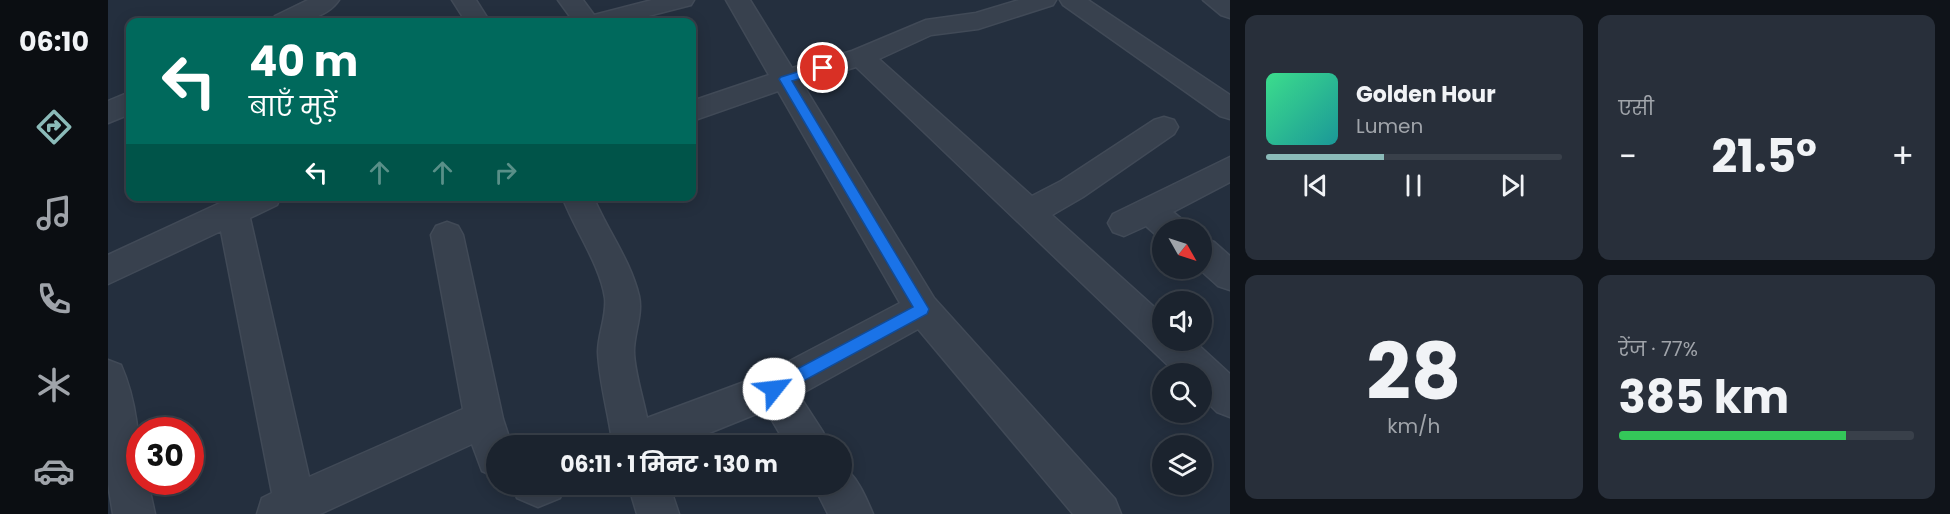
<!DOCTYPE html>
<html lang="hi">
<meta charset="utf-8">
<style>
body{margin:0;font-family:Poppins,"Noto Sans Devanagari",sans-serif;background:#282f3a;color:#f1f3f6;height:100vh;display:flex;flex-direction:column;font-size:22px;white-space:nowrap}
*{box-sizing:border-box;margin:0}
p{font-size:20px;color:#a0a4aa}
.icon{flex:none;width:33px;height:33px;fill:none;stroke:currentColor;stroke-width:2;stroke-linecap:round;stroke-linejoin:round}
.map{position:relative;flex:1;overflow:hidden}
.drawer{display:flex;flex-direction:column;gap:15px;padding:15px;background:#0f1319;width:720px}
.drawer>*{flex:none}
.top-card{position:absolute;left:18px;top:18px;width:570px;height:183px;border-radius:12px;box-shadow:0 3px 15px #0003,0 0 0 2px #39404a;background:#00695c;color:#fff;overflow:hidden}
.needle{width:39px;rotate:129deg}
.buttons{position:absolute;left:1044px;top:219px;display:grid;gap:12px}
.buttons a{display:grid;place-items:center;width:60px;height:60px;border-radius:50%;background:#1b232e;box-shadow:0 3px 15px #0003,0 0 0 2px #39404a;font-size:30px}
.speed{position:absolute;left:18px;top:417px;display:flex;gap:12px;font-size:30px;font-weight:700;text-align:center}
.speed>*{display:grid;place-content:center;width:78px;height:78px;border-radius:50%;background:#1b232e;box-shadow:0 3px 15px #0003,0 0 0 2px #39404a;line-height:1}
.speed .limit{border:9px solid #d22;background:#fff;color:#111}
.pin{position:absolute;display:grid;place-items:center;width:51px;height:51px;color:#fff;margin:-26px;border:3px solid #fff;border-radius:50%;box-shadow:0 2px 6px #0007}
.me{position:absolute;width:66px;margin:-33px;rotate:61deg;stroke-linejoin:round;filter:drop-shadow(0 0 4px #0008)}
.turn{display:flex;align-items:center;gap:21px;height:126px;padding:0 24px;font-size:27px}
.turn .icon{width:78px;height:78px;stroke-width:2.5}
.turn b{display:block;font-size:42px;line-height:51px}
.lanes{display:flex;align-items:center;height:57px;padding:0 24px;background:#0003;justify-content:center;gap:30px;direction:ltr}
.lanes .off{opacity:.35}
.big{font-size:45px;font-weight:700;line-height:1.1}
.drawer .tile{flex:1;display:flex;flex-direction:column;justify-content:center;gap:9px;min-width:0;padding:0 21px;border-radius:12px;background:#282f3a}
.drawer .dial{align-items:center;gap:0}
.dial b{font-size:78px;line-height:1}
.song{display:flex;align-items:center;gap:18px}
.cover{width:72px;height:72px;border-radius:9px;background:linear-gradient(135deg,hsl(150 70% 55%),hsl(180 70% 35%))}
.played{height:6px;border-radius:3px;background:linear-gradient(90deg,#8bbbb9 40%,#39404a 40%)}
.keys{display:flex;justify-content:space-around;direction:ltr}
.heat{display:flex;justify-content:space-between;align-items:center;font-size:33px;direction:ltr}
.charge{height:9px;border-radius:4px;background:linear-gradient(90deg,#34c759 77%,#39404a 0)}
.drawer .tiles{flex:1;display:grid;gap:15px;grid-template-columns:repeat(2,1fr)}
.trip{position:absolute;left:378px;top:435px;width:366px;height:60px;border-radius:30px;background:#1b232e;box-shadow:0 3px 15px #0003,0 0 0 2px #39404a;font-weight:700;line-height:60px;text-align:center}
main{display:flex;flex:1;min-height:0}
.tabs{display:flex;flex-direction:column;width:108px;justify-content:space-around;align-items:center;background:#0b0e12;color:#a0a4aa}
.tabs .icon{width:42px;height:42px}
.tabs .current{color:#8bbbb9}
.tabs b{font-size:27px;color:#f1f3f6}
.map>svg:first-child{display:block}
</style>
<main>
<nav class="tabs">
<b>06:10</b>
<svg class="icon current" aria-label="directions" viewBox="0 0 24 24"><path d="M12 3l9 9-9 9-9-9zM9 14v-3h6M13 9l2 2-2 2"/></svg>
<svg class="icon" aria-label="music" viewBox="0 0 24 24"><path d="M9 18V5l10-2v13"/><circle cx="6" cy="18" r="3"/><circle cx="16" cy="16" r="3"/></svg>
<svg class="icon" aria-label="phone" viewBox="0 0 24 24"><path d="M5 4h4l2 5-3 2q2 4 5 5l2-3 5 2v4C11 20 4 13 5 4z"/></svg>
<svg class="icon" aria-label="climate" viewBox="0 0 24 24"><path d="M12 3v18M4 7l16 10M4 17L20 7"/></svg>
<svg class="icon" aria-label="car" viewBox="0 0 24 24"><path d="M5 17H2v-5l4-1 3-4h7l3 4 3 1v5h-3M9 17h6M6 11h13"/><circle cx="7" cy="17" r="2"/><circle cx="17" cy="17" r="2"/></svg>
</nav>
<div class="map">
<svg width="1122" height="514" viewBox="0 0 1122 514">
<rect width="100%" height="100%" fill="#242f3e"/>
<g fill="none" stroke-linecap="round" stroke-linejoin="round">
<g stroke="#414a57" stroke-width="3">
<g id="minor">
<path d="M200,0H231C218,20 185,24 164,22L167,16Z"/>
<polygon points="344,0 368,0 382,22 358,22"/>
<polygon points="450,0 475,0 486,15 544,0 586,0 583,5 517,22 466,22"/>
<path d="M618,0H642L684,68L744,51L818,20L868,13L911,0H948L945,5L870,29L823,35L771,59L924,196L953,181L1046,120L1056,117L1066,120L1070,127L1066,134L975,197L944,215L1054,314V340H1085L1122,374V417L1109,412L1094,397V374H1069L748,67L694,83L826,298L1007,499L1013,514H965L810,329L691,395L715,432L721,446H679L658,410L569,446H498L503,434C499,408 491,379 490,352C490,334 499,316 497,298C492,264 466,229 454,196H485C499,230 522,259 531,296C535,315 526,333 526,351C526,370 535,398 539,418L655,375L792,303L670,91L584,121V101L661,75Z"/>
<polygon points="952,0 980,0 1122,95 1122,119 1112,116 955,5"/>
<polygon points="1095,0 1122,0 1122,18 1113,15"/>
<polygon points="22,92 22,114 0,123 0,101"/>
<polygon points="1122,157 1122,182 1065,212 1076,221 1081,230 1054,230 1054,240 1038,226 1016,236 1005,232 1000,223 1005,214"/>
<polygon points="127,196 173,196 169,205 142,218 201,477 355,409 323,235 328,226 339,222 350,226 355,235 395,419 404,446 388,446 388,477 374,471 364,444 212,514 149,514 154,498 164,493 113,231 0,284 0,255"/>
<polygon points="1094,238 1106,242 1122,256 1122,290 1110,286 1090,268 1094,268"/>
<path d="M0,360L13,365C29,401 32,442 32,482H40L47,514H5L0,484Z"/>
<path d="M734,467C748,473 759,500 765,514H720L705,484H734Z"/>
<polygon points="403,484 458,484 452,498 430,507 409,498"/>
<polygon points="520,484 561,484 571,514 529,514"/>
</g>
</g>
<use href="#minor" fill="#38414e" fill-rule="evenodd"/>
</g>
<polygon fill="#1a73e8" stroke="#114b97" stroke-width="1.5" points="715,64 721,68 719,71 684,81 821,309 819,314 666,397 661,395 658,389 661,384 805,307 671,79 673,77"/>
</svg>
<div class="buttons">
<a><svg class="needle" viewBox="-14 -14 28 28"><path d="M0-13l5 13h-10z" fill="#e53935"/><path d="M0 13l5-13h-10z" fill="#a0a4aa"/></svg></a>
<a><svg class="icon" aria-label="sound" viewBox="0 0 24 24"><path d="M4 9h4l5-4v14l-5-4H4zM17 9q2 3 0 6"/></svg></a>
<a><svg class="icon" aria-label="search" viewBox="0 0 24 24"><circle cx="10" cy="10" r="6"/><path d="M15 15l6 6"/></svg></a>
<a><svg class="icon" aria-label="layers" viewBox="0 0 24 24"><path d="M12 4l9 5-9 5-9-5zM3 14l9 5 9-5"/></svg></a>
</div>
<div class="speed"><div class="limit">30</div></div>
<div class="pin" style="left:715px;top:68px;background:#d93025"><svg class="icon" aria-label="arrive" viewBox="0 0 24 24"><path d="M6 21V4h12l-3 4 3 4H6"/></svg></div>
<svg class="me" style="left:666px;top:389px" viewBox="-20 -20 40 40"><circle r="19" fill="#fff"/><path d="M0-13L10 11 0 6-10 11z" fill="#1a73e8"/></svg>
<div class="trip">06:11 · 1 मिनट · 130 m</div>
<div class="top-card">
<div class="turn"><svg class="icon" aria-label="left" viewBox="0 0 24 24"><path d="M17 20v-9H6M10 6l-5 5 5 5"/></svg><div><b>40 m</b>बाएँ मुड़ें</div></div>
<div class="lanes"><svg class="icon" aria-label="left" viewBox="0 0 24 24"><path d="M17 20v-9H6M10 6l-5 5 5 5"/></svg><svg class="icon off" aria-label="ahead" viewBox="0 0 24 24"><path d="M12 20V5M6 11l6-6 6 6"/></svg><svg class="icon off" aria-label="ahead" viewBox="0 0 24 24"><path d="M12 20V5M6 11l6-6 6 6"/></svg><svg class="icon off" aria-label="right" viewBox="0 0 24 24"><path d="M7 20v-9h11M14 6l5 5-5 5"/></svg></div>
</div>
</div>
<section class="drawer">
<div class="tiles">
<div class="tile">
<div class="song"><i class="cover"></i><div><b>Golden Hour</b><p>Lumen</p></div></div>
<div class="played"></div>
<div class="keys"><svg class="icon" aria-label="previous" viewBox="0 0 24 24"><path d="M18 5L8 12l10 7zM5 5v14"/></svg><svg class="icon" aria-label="pause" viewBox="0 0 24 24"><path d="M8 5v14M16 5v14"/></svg><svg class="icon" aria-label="next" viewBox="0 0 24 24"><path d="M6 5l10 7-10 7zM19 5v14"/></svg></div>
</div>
<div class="tile"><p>एसी</p>
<div class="heat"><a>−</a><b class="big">21.5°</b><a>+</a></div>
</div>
<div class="tile dial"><b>28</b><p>km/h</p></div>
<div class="tile"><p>रेंज · 77%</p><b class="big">385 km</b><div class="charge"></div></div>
</div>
</section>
</main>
